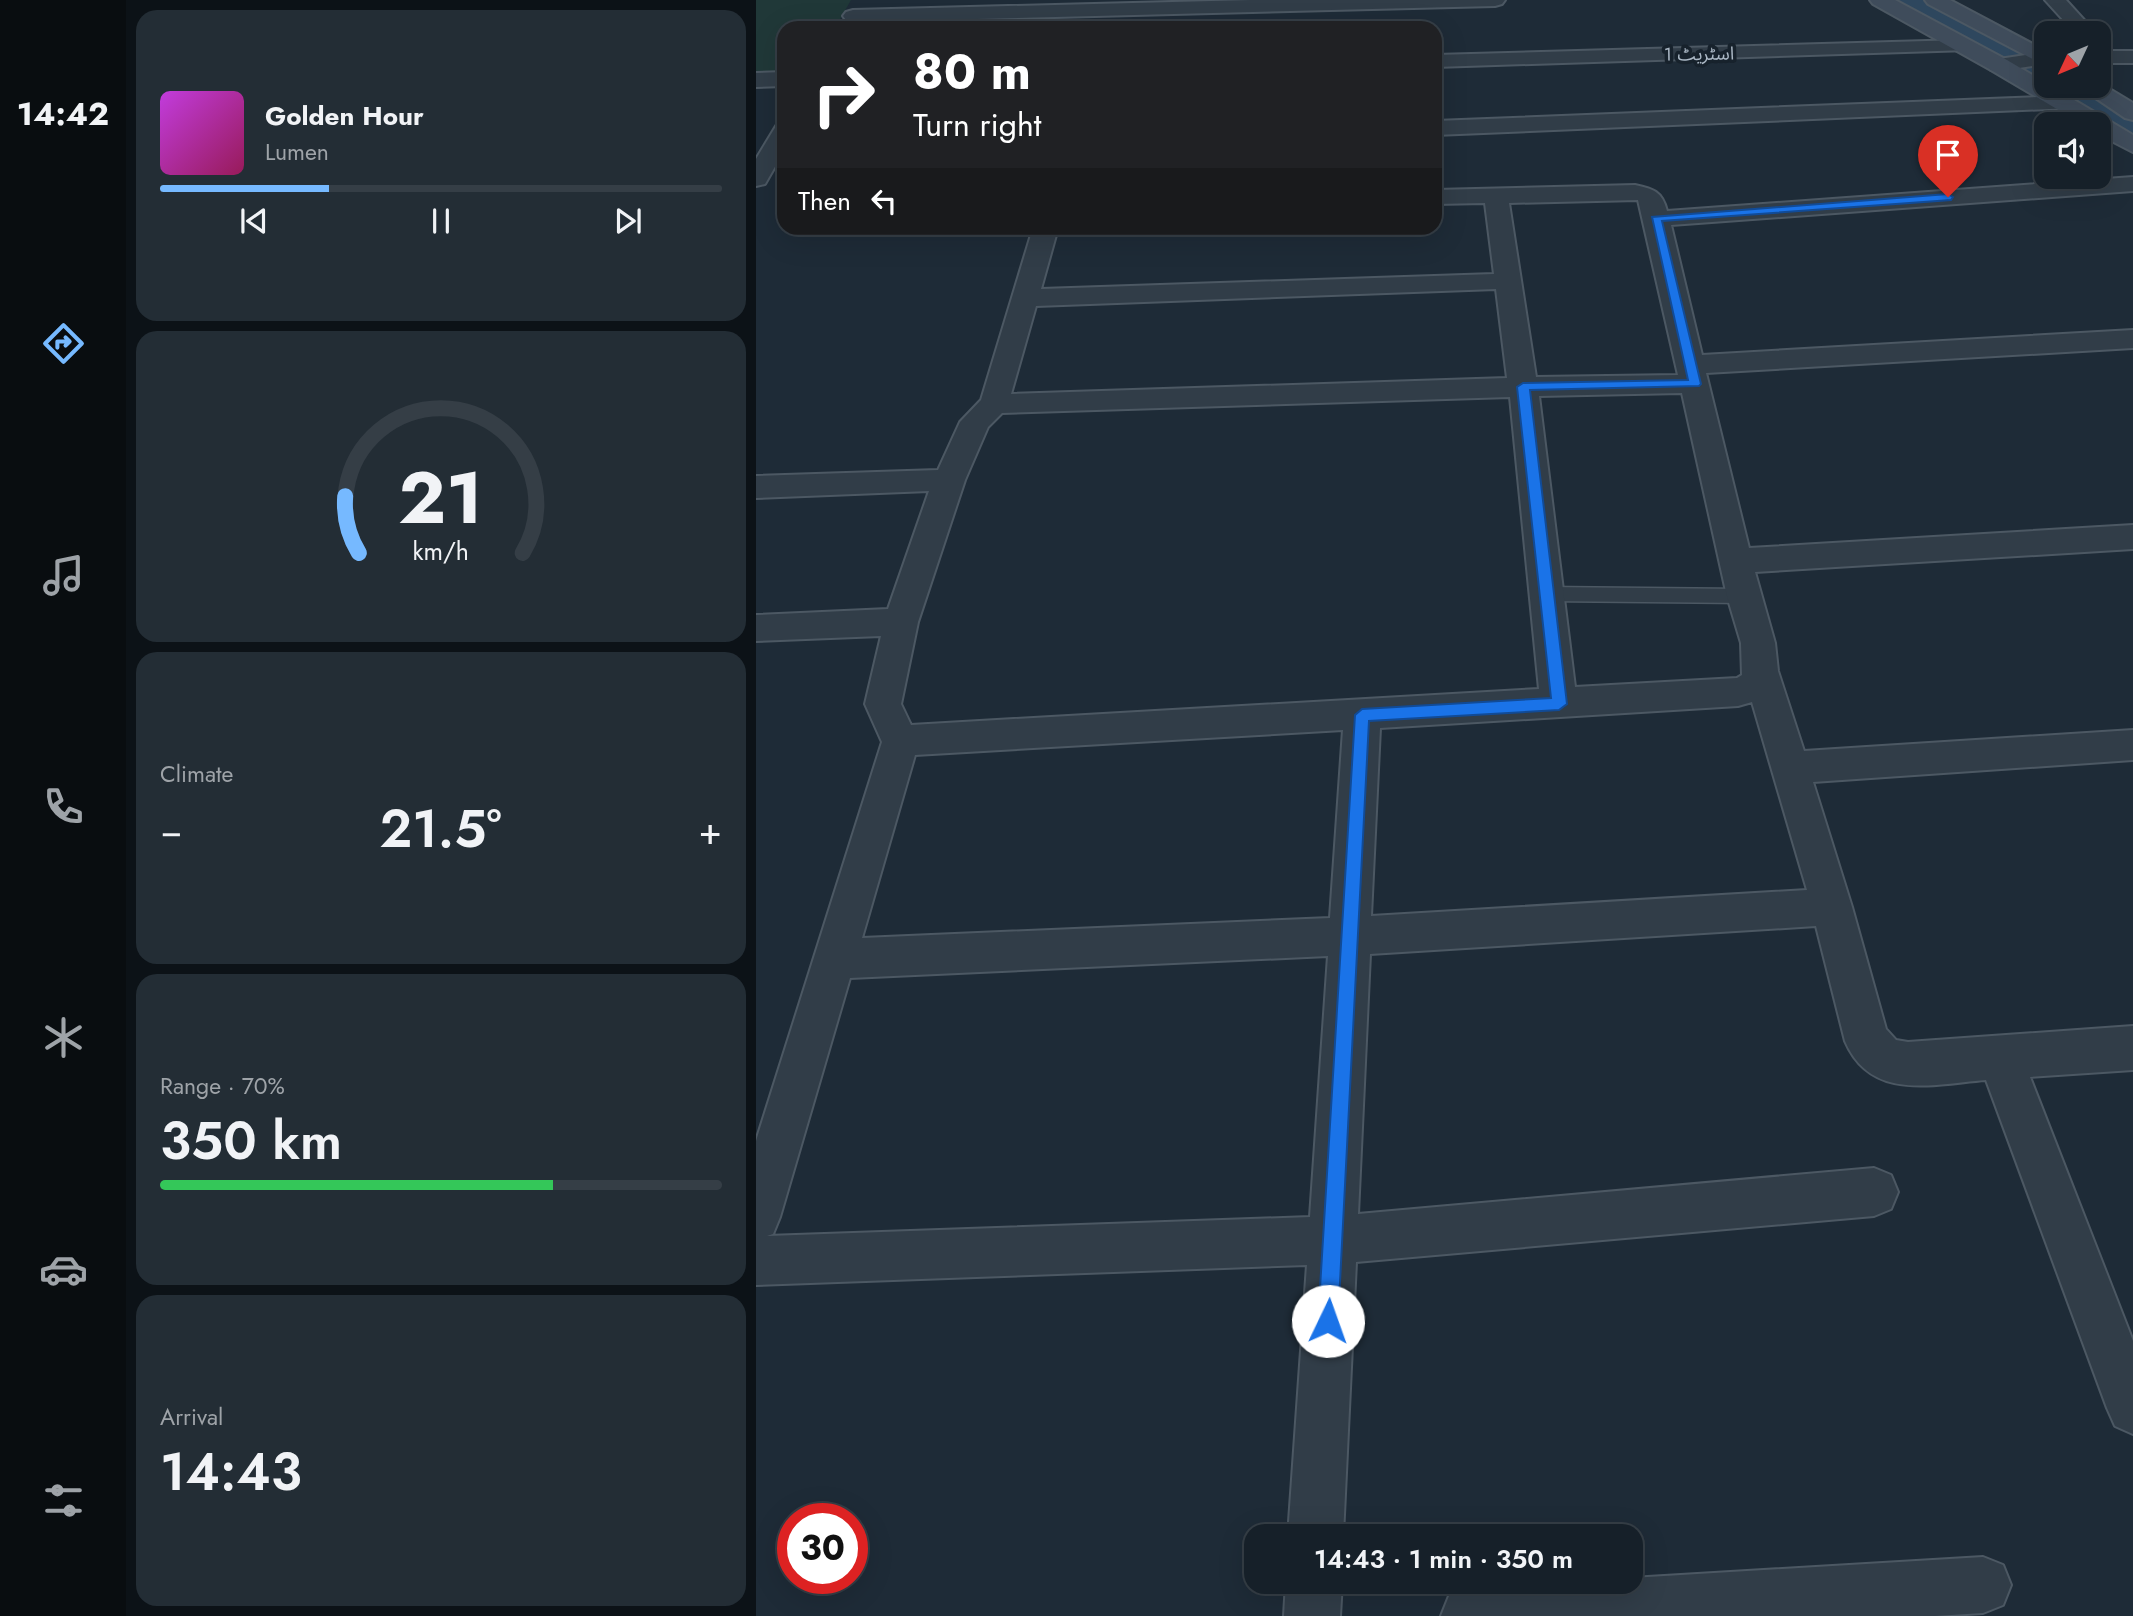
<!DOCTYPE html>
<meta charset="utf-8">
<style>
body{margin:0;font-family:Jost,"Noto Sans Arabic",sans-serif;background:#232d35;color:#f1f3f6;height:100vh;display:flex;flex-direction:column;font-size:26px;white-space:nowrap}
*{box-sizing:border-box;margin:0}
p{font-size:23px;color:#9ea3a8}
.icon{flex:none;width:38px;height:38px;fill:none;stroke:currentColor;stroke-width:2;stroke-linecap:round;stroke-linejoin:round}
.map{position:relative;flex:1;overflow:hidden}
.details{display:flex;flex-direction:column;gap:10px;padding:10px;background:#0c1217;width:630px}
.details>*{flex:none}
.hud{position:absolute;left:21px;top:21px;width:665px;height:214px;border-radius:21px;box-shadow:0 7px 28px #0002,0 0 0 2px #353e46;background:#202124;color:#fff;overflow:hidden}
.needle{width:46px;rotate:226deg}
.fabs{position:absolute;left:1278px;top:21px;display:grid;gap:14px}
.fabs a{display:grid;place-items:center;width:77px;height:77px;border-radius:14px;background:#162029;box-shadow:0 7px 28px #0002,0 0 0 2px #353e46;font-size:35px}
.speed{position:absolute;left:21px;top:1503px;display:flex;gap:14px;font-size:35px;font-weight:700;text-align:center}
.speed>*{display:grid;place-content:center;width:91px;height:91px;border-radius:50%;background:#162029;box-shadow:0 7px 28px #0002,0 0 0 2px #353e46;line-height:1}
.speed .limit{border:10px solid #d22;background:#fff;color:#111}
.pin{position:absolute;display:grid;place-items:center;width:60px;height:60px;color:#fff;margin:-72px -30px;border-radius:50% 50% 50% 0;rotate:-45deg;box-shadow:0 0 7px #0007}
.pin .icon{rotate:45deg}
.me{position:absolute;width:77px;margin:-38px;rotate:3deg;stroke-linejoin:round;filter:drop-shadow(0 0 5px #0008)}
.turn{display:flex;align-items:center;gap:24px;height:147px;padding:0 21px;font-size:32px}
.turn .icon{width:91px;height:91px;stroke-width:2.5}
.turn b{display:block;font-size:49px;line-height:60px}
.then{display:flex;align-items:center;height:66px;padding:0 21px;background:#0003;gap:14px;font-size:26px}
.big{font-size:52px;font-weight:600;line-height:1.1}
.details .widget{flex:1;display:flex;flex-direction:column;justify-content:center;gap:10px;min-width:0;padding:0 24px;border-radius:21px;background:#232d35}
.details .dial{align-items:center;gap:0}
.dial svg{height:182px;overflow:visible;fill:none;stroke:#353e46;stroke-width:7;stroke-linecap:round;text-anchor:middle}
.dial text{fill:#f1f3f6;stroke:none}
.song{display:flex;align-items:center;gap:21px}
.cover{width:84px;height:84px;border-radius:10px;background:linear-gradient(135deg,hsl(290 70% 55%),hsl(330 70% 35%))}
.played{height:7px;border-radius:4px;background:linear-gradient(90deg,#76b9ff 30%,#353e46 30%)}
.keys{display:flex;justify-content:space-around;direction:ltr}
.heat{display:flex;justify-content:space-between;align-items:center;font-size:38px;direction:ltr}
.charge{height:10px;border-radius:5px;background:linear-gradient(90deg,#34c759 70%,#353e46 0)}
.trip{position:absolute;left:488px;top:1524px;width:399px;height:70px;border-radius:21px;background:#162029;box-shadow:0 7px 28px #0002,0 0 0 2px #353e46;font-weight:600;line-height:70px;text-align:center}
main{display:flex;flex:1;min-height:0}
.menu{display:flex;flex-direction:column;width:126px;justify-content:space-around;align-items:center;background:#090d10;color:#9ea3a8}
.menu .icon{width:49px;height:49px}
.menu .on{color:#76b9ff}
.menu b{font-size:32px;color:#f1f3f6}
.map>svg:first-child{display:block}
</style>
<main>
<nav class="menu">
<b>14:42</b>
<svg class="icon on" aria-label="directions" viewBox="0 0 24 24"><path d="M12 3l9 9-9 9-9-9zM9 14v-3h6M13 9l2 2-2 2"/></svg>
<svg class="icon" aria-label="music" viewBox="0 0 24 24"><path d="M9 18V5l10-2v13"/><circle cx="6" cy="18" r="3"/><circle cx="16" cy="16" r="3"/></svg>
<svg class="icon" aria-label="phone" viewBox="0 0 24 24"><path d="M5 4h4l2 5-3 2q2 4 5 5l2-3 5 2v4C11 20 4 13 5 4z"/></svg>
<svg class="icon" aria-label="climate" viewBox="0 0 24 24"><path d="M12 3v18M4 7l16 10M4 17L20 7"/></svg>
<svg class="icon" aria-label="car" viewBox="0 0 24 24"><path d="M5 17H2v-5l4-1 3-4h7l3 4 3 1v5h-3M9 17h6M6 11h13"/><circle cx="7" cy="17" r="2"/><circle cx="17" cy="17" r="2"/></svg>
<svg class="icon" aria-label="filters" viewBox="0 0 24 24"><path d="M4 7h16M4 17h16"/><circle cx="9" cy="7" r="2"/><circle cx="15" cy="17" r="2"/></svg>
</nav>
<section class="details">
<div class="widget">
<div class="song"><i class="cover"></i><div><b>Golden Hour</b><p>Lumen</p></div></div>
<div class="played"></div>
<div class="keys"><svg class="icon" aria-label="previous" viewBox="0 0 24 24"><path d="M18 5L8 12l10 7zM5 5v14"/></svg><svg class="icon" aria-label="pause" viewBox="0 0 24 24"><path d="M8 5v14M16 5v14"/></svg><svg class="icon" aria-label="next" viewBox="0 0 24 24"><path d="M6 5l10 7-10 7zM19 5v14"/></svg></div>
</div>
<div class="widget dial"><svg viewBox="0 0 100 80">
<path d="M14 69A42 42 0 1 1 86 69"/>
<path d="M14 69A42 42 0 0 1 8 44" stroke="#76b9ff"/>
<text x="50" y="56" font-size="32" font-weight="700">21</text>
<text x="50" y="72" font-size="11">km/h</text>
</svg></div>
<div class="widget"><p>Climate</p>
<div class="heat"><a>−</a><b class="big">21.5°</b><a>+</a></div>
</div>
<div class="widget"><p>Range · 70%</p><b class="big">350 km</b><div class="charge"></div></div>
<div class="widget"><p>Arrival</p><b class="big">14:43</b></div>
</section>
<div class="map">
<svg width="1377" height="1616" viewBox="0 0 1377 1616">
<rect width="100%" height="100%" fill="#1e2b37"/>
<polygon fill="#203838" points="0,0 95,0 79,28 28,28 28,74 0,75"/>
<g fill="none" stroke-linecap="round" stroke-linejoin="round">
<g fill="#2e475e" fill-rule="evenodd">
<polygon points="1141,0 1173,0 1290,64 1290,83 1280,81 1145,5"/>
<polygon points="1295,86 1329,86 1377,112 1377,133 1367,130 1299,92"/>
</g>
<g stroke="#4c5863" stroke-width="3">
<polygon id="lane" points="790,587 988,589 994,591 997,596 994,601 988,603 790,601 784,599 781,594 784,589"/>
</g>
<g stroke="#4c5863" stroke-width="4">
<g id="street">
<polygon points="495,0 749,0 746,4 739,6 97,22 90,20 87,16 90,12 97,10"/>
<polygon points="1289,0 1310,0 1340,33 1319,33"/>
<polygon points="1206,40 1213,42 1217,46 1213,50 679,67 679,55"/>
<rect x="1342" y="51" width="35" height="12"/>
<polygon points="1290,52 1290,64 1243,71 1235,70 1232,65 1235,60 1243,59"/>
<polygon points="28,72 28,86 0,87 0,73"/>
<polygon points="1308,96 1316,98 1319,103 1316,108 679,135 679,121"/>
<polygon points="28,124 28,151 9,184 0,186 0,159 20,126"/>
<path d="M1377,177V191L915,225L946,355L1377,330V348L950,373L993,548L1377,525V549L999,572L1019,643L1022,671L1048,751L1377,730V760L1057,782L1096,907L1130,1029L1140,1040L1152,1042L1377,1026V1070L1274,1077L1377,1341V1434L1359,1426L1351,1408L1230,1080C1177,1084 1115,1102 1089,1041L1060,926L614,954L602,1214L1118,1168L1135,1175L1142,1192L1135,1209L1118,1216L600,1262L587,1536H532L551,1265L0,1285V1141L126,742L109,704L125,636L0,641V615L132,609L173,491L0,498V476L182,470L204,422L225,400L277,228H302L285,289L738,274L729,203L679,204V190L879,185C897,189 906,191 911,211ZM882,200L922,375L780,377L753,203ZM740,289L751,378L255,394L280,306ZM926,393L971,596L985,643L986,675L981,678L819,687L783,396ZM754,397L783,689L155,725L145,704L162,622L209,480L232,427L246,413ZM996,702L1051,890L615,916L624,728L982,706ZM587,730L574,918L106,938L159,755ZM572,956L554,1217L11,1236L17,1234L24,1217L94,978Z"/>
<path d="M1227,1557L1247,1565L1255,1585L1247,1605L1227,1613L1179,1616H685L693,1596C738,1577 824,1582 875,1582V1578Z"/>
<polygon points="530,1582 586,1582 584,1616 528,1616"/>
</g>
</g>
<g stroke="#4c5863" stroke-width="4">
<g id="secondary">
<polygon points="1114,0 1139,0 1251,60 1377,135 1377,152 1342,134 1342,124 1326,124 1235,70 1117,4"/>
<polygon points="1169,0 1194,0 1290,51 1290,66 1172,4"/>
<polygon points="1342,82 1377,103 1377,120 1369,118 1322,86 1342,86"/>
</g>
</g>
<use href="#lane" fill="#313d48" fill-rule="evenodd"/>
<use href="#street" fill="#313d48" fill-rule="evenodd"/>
<use href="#secondary" fill="#3f4c5b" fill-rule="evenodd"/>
</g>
<polygon fill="#1a73e8" stroke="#114b97" stroke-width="2" points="1192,194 1197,197 1195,200 906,221 945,384 943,386 774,390 811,704 803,710 613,721 582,1321 579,1328 572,1331 565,1328 562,1321 599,715 606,709 795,698 761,387 767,383 932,380 896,217"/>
<g text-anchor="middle" stroke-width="7" stroke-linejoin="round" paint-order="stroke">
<g font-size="18" fill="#abb8c5" stroke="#17222c">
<text transform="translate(943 54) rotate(-1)" y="6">اسٹریٹ 1</text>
</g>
</g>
</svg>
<div class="fabs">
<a><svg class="needle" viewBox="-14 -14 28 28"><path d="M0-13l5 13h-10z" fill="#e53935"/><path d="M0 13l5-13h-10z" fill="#9ea3a8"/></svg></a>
<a><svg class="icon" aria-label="sound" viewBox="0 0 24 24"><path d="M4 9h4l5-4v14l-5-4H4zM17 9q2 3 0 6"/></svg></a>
</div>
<div class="speed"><div class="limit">30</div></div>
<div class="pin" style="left:1192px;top:197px;background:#d93025"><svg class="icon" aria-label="arrive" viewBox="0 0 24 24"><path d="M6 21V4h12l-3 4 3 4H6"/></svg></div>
<svg class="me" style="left:572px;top:1321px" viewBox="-20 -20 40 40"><circle r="19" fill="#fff"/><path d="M0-13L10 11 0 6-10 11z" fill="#1a73e8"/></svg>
<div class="trip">14:43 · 1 min · 350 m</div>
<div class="hud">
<div class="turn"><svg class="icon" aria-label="right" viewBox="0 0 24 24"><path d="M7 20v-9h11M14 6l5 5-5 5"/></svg><div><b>80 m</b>Turn right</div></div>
<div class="then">Then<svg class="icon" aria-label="left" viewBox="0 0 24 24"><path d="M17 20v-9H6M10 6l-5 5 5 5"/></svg></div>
</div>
</div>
</main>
